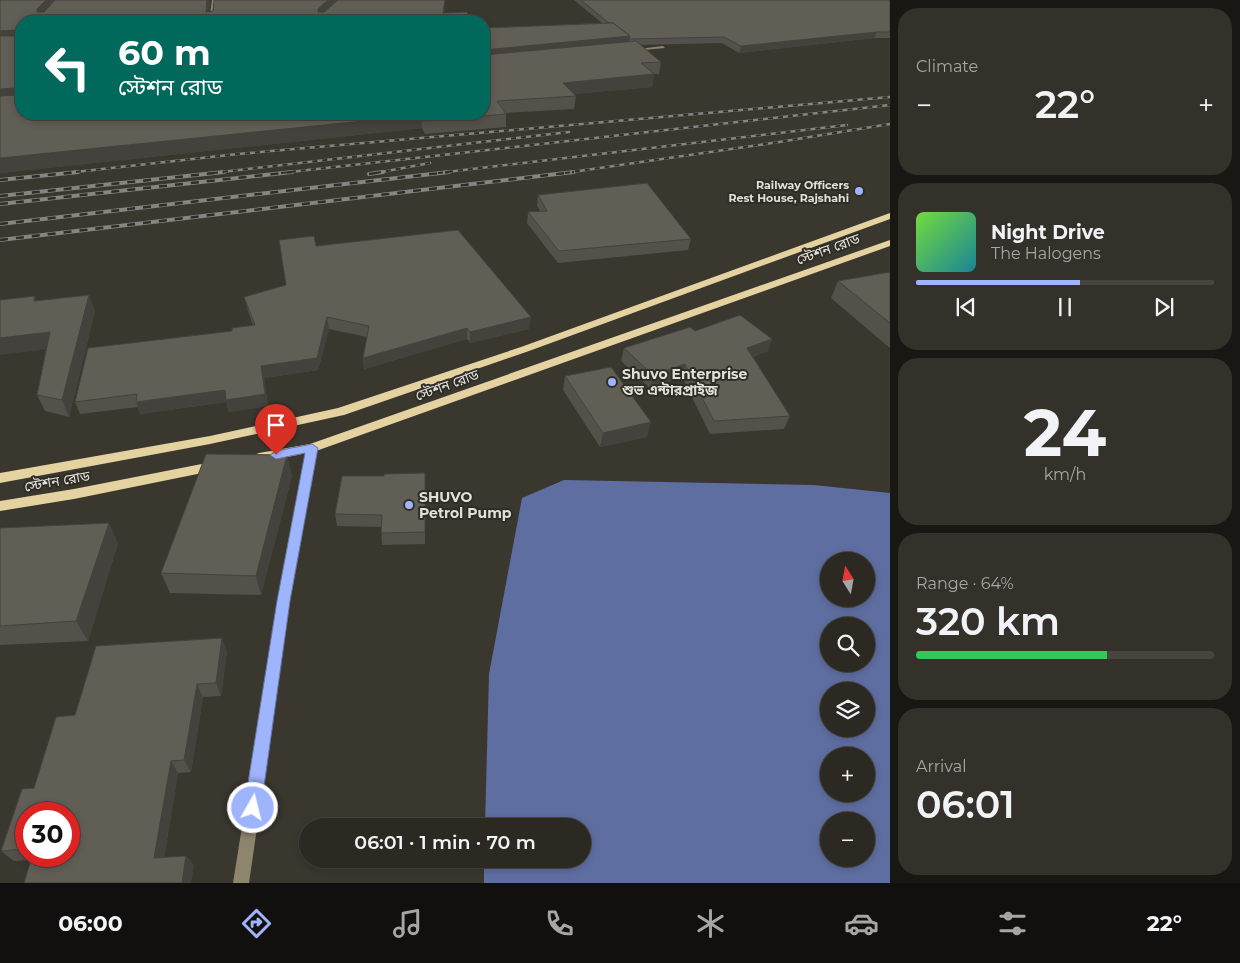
<!DOCTYPE html>
<meta charset="utf-8">
<style>
body{margin:0;font-family:Montserrat,"Noto Sans Bengali",sans-serif;background:#34312b;color:#f1f3f6;height:100vh;display:flex;flex-direction:column;font-size:19px;white-space:nowrap}
*{box-sizing:border-box;margin:0}
p{font-size:16px;color:#a6a6a6}
.icon{flex:none;width:28px;height:28px;fill:none;stroke:currentColor;stroke-width:2;stroke-linecap:round;stroke-linejoin:round}
.map{position:relative;flex:1;overflow:hidden}
.details{display:flex;flex-direction:column;gap:8px;padding:8px;background:#181713;width:350px}
.details>*{flex:none}
.top-card{position:absolute;left:15px;top:15px;width:475px;height:105px;border-radius:20px;box-shadow:0 2px 8px #0003,0 0 0 1px #484541;background:#00695c;color:#fff;overflow:hidden}
.needle{width:32px;rotate:349deg}
.buttons{position:absolute;left:820px;top:552px;display:grid;gap:10px}
.buttons a{display:grid;place-items:center;width:55px;height:55px;border-radius:50%;background:#2c2923;box-shadow:0 2px 8px #0003,0 0 0 1px #484541;font-size:25px}
.speed{position:absolute;left:15px;top:802px;display:flex;gap:10px;font-size:25px;font-weight:700;text-align:center}
.speed>*{display:grid;place-content:center;width:65px;height:65px;border-radius:50%;background:#2c2923;box-shadow:0 2px 8px #0003,0 0 0 1px #484541;line-height:1}
.speed .limit{border:8px solid #d22;background:#fff;color:#111}
.pin{position:absolute;display:grid;place-items:center;width:42px;height:42px;color:#fff;margin:-51px -21px;border-radius:50% 50% 50% 0;rotate:-45deg;box-shadow:0 0 5px #0007}
.pin .icon{rotate:45deg}
.me{position:absolute;width:55px;margin:-28px;rotate:8deg;stroke-linejoin:round;filter:drop-shadow(0 0 4px #0008)}
.turn{display:flex;align-items:center;gap:18px;height:105px;padding:0 20px;font-size:22px}
.turn .icon{width:65px;height:65px;stroke-width:2.5}
.turn b{display:block;font-size:35px;line-height:42px}
.big{font-size:38px;font-weight:600;line-height:1.1}
.details .tile{flex:1;display:flex;flex-direction:column;justify-content:center;gap:8px;min-width:0;padding:0 18px;border-radius:20px;background:#34312b}
.details .dial{align-items:center;gap:0}
.dial b{font-size:65px;line-height:1}
.song{display:flex;align-items:center;gap:15px}
.cover{width:60px;height:60px;border-radius:8px;background:linear-gradient(135deg,hsl(100 70% 55%),hsl(190 70% 35%))}
.played{height:5px;border-radius:2px;background:linear-gradient(90deg,#9eb4fd 55%,#484541 55%)}
.keys{display:flex;justify-content:space-around;direction:ltr}
.heat{display:flex;justify-content:space-between;align-items:center;font-size:28px;direction:ltr}
.charge{height:8px;border-radius:4px;background:linear-gradient(90deg,#34c759 64%,#484541 0)}
.trip{position:absolute;left:299px;top:818px;width:292px;height:50px;border-radius:25px;background:#2c2923;box-shadow:0 2px 8px #0003,0 0 0 1px #484541;font-weight:600;line-height:50px;text-align:center}
.menu{display:flex;height:80px;justify-content:space-around;align-items:center;background:#12100e;color:#a6a6a6}
.menu .icon{width:35px;height:35px}
.menu .current{color:#9eb4fd}
.menu b{font-size:22px;color:#f1f3f6}
main{display:flex;flex:1;min-height:0}
.map>svg:first-child{display:block}
</style>
<main>
<div class="map">
<svg width="890" height="883" viewBox="0 0 890 883">
<rect width="100%" height="100%" fill="#3a372f"/>
<path fill="#5f6ea1" fill-rule="evenodd" d="M564,480L814,485L890,493V883H484V859H582V826H485L489,674L522,498ZM829,561H866V599H829ZM829,626H866V664H829ZM829,691H866V729H829ZM829,756H866V794H829ZM829,821H866V859H829Z"/>
<g fill="none" stroke-linecap="round" stroke-linejoin="round">
<g fill="#8e856d" fill-rule="evenodd">
<polygon points="212,0 216,0 213,21 209,21"/>
<polygon points="663,46 665,48 632,51 630,50"/>
<polygon points="312,444 317,448 290,601 249,883 233,883 278,601 307,448"/>
</g>
<g fill="#e4d3a0" fill-rule="evenodd">
<polygon points="890,213 890,219 529,351 344,415 210,444 0,483 0,473 210,436 338,408 521,347"/>
<polygon points="890,240 890,246 316,451 259,463 254,461 253,458 254,455 259,453 310,444"/>
<polygon points="217,461 222,463 223,466 222,469 74,499 0,511 0,501 74,489"/>
</g>
<g stroke="#87857f" stroke-width="2.5">
<g id="rail-far1">
<polyline points="66,173 238,154 890,97"/>
<polyline points="213,173 569,132"/>
<polyline points="281,173 890,105"/>
<polyline points="376,173 430,163"/>
<polyline points="438,173 847,125"/>
<polyline points="565,173 779,142 890,124"/>
</g>
</g>
<g stroke="#87857f" stroke-width="4">
<g id="rail">
<polyline points="369,174 383,172"/>
<polyline points="0,180 78,172"/>
<polyline points="0,196 224,172"/>
<polyline points="0,204 292,172"/>
<polyline points="0,224 449,172"/>
<polyline points="0,240 574,172"/>
</g>
</g>
<use href="#rail-far1" stroke="#2f2d25" stroke-width="2" stroke-dasharray="5" stroke-linecap="butt"/>
<use href="#rail" stroke="#2f2d25" stroke-width="2.5" stroke-dasharray="8" stroke-linecap="butt"/>
</g>
<g fill="#53514a" fill-rule="evenodd">
<polygon points="0,0 210,0 209,11 445,9 444,13 21,114 484,28 602,23 574,0 890,0 890,38 874,38 739,53 722,43 640,45 661,62 659,74 654,74 652,87 574,94 576,96 574,109 505,113 506,114 506,127 425,134 422,128 0,173"/>
<polygon points="538,195 691,239 688,250 558,263 527,223 528,212 540,211 537,206"/>
<polygon points="316,246 529,329 470,343 467,339 364,369 363,358 367,337 329,329 318,370 264,378 268,406 229,412 226,402 140,414 138,407 80,414 75,402 232,331 253,325 247,308 244,297 286,285"/>
<polygon points="890,272 890,348 831,298 838,281"/>
<polygon points="35,296 37,301 95,311 69,417 45,411 37,395 46,349"/>
<polygon points="772,339 768,351 753,357 790,416 784,429 710,434 682,377 650,388 621,361 624,348"/>
<polygon points="565,376 647,437 600,447 563,390"/>
<polygon points="287,455 292,476 261,595 170,593 161,573"/>
<polygon points="425,473 425,544 382,545 381,527 337,526 335,514 384,476"/>
<polygon points="0,528 118,543 88,641 0,645"/>
<path d="M227,651L221,696L203,697L191,772L178,773L164,858L186,856L194,866L31,860L14,861L1,851L34,788L75,715ZM26,814L69,856H26Z"/>
</g>
<g fill="#44423c">
<polygon points="46,0 58,0 41,20 37,12 37,9"/>
<polygon points="207,0 210,0 208,21 206,12"/>
<polygon points="328,0 341,0 319,20 318,9"/>
<polygon points="17,30 21,41 0,43 0,31"/>
<polygon points="877,32 874,38 739,53 741,46"/>
<polygon points="630,36 628,47 484,62 484,50"/>
<polygon points="654,74 652,87 561,95 563,83"/>
<polygon points="16,88 21,100 0,102 0,89"/>
<polygon points="422,115 422,128 0,173 0,158"/>
<polygon points="89,295 95,311 69,417 62,400"/>
<polygon points="327,317 329,329 318,370 264,378 268,406 229,412 226,402 140,414 136,402 261,366"/>
<polygon points="531,317 529,329 470,343 470,332"/>
<polygon points="467,328 467,339 364,369 363,358"/>
<polygon points="50,332 57,348 0,355 0,338"/>
<polygon points="772,339 768,351 743,360 747,348"/>
<polygon points="685,364 682,377 650,388 653,375"/>
<polygon points="651,422 647,437 600,447 603,433"/>
<polygon points="287,455 292,476 261,595 256,576"/>
<polygon points="109,523 118,543 88,641 76,621"/>
<polygon points="222,638 227,651 221,696 216,683"/>
<polygon points="197,684 203,697 191,772 184,760"/>
<polygon points="171,761 178,773 162,869 154,858"/>
<polygon points="186,856 194,866 191,883 182,883"/>
</g>
<g fill="#615e56" stroke="#44423c">
<polygon points="0,0 46,0 37,9 37,12 44,12 55,0 207,0 206,12 213,11 214,0 328,0 318,9 318,12 324,12 338,0 445,0 443,13 467,12 471,21 21,21 21,114 484,114 484,55 636,41 661,62 641,63 654,74 563,83 576,96 497,101 506,114 425,121 422,115 0,158 0,96 16,95 18,93 16,88 0,89 0,36 17,36 19,34 17,30 0,31"/>
<polygon points="581,0 890,0 890,32 877,32 741,46 724,37 629,39 630,36 613,23 609,23"/>
<polygon points="613,23 630,36 484,50 484,52 484,28"/>
<polygon points="647,183 691,239 559,251 528,212 547,211 538,195"/>
<polygon points="458,230 531,317 470,332 467,328 363,358 369,326 327,317 317,358 261,366 265,394 226,400 225,390 136,402 137,394 75,402 88,348 232,331 232,328 255,325 244,297 286,285 279,240 314,236 316,246"/>
<polygon points="890,272 890,323 838,281"/>
<polygon points="89,295 62,400 37,395 50,332 0,338 0,300 35,296 34,301"/>
<polygon points="740,315 772,339 747,348 790,416 714,421 685,364 653,375 624,348 690,327 695,331"/>
<polygon points="611,367 651,422 603,433 565,376"/>
<polygon points="206,454 287,455 256,576 161,573"/>
<polygon points="425,473 425,532 381,533 382,515 335,514 342,476 384,476 384,474"/>
<polygon points="109,523 76,621 0,626 0,528"/>
<polygon points="222,638 216,683 197,684 184,760 171,761 154,858 186,856 182,883 24,883 32,856 69,856 69,814 26,814 26,849 1,851 22,789 34,788 56,717 75,715 96,646"/>
</g>
<polygon fill="#9eb4fd" stroke="#6775a4" points="312,444 318,448 290,601 261,808 259,814 253,816 247,814 244,808 277,601 305,453 276,459 270,455 276,451"/>
<g fill="#9eb4fd" stroke="#2f2d25" stroke-width="2">
<circle cx="859" cy="191" r="5"/>
<circle cx="612" cy="382" r="5"/>
<circle cx="409" cy="505" r="5"/>
</g>
<g text-anchor="middle" stroke-width="4" stroke-linejoin="round" paint-order="stroke">
<g font-size="11" font-weight="bold" fill="#e1e0db" stroke="#2f2d25" text-anchor="end">
<text x="849" y="189">Railway Officers<tspan x="849" dy="13">Rest House, Rajshahi</tspan></text>
</g>
<g font-size="14" fill="#e1e0db" stroke="#2f2d25">
<text transform="translate(828 249) rotate(-20)" y="5">স্টেশন রোড</text>
<text transform="translate(447 385) rotate(-20)" y="5">স্টেশন রোড</text>
<text transform="translate(57 481) rotate(-10)" y="5">স্টেশন রোড</text>
</g>
<g font-size="14" font-weight="bold" fill="#e1e0db" stroke="#2f2d25" text-anchor="start">
<text x="622" y="379">Shuvo Enterprise<tspan x="622" dy="16">শুভ এন্টারপ্রাইজ</tspan></text>
<text x="419" y="502">SHUVO<tspan x="419" dy="16">Petrol Pump</tspan></text>
</g>
</g>
</svg>
<div class="buttons">
<a><svg class="needle" viewBox="-14 -14 28 28"><path d="M0-13l5 13h-10z" fill="#e53935"/><path d="M0 13l5-13h-10z" fill="#a6a6a6"/></svg></a>
<a><svg class="icon" aria-label="search" viewBox="0 0 24 24"><circle cx="10" cy="10" r="6"/><path d="M15 15l6 6"/></svg></a>
<a><svg class="icon" aria-label="layers" viewBox="0 0 24 24"><path d="M12 4l9 5-9 5-9-5zM3 14l9 5 9-5"/></svg></a>
<a>+</a>
<a>−</a>
</div>
<div class="speed"><div class="limit">30</div></div>
<div class="pin" style="left:276px;top:455px;background:#d93025"><svg class="icon" aria-label="arrive" viewBox="0 0 24 24"><path d="M6 21V4h12l-3 4 3 4H6"/></svg></div>
<svg class="me" style="left:253px;top:808px" viewBox="-20 -20 40 40"><circle r="17" fill="#9eb4fd" stroke="#fff" stroke-width="3"/><path d="M0-11L8 9 0 5-8 9z" fill="#fff"/></svg>
<div class="trip">06:01 · 1 min · 70 m</div>
<div class="top-card">
<div class="turn"><svg class="icon" aria-label="left" viewBox="0 0 24 24"><path d="M17 20v-9H6M10 6l-5 5 5 5"/></svg><div><b>60 m</b>স্টেশন রোড</div></div>
</div>
</div>
<section class="details">
<div class="tile"><p>Climate</p>
<div class="heat"><a>−</a><b class="big">22°</b><a>+</a></div>
</div>
<div class="tile">
<div class="song"><i class="cover"></i><div><b>Night Drive</b><p>The Halogens</p></div></div>
<div class="played"></div>
<div class="keys"><svg class="icon" aria-label="previous" viewBox="0 0 24 24"><path d="M18 5L8 12l10 7zM5 5v14"/></svg><svg class="icon" aria-label="pause" viewBox="0 0 24 24"><path d="M8 5v14M16 5v14"/></svg><svg class="icon" aria-label="next" viewBox="0 0 24 24"><path d="M6 5l10 7-10 7zM19 5v14"/></svg></div>
</div>
<div class="tile dial"><b>24</b><p>km/h</p></div>
<div class="tile"><p>Range · 64%</p><b class="big">320 km</b><div class="charge"></div></div>
<div class="tile"><p>Arrival</p><b class="big">06:01</b></div>
</section>
</main>
<nav class="menu">
<b>06:00</b>
<svg class="icon current" aria-label="directions" viewBox="0 0 24 24"><path d="M12 3l9 9-9 9-9-9zM9 14v-3h6M13 9l2 2-2 2"/></svg>
<svg class="icon" aria-label="music" viewBox="0 0 24 24"><path d="M9 18V5l10-2v13"/><circle cx="6" cy="18" r="3"/><circle cx="16" cy="16" r="3"/></svg>
<svg class="icon" aria-label="phone" viewBox="0 0 24 24"><path d="M5 4h4l2 5-3 2q2 4 5 5l2-3 5 2v4C11 20 4 13 5 4z"/></svg>
<svg class="icon" aria-label="climate" viewBox="0 0 24 24"><path d="M12 3v18M4 7l16 10M4 17L20 7"/></svg>
<svg class="icon" aria-label="car" viewBox="0 0 24 24"><path d="M5 17H2v-5l4-1 3-4h7l3 4 3 1v5h-3M9 17h6M6 11h13"/><circle cx="7" cy="17" r="2"/><circle cx="17" cy="17" r="2"/></svg>
<svg class="icon" aria-label="filters" viewBox="0 0 24 24"><path d="M4 7h16M4 17h16"/><circle cx="9" cy="7" r="2"/><circle cx="15" cy="17" r="2"/></svg>
<b>22°</b>
</nav>
